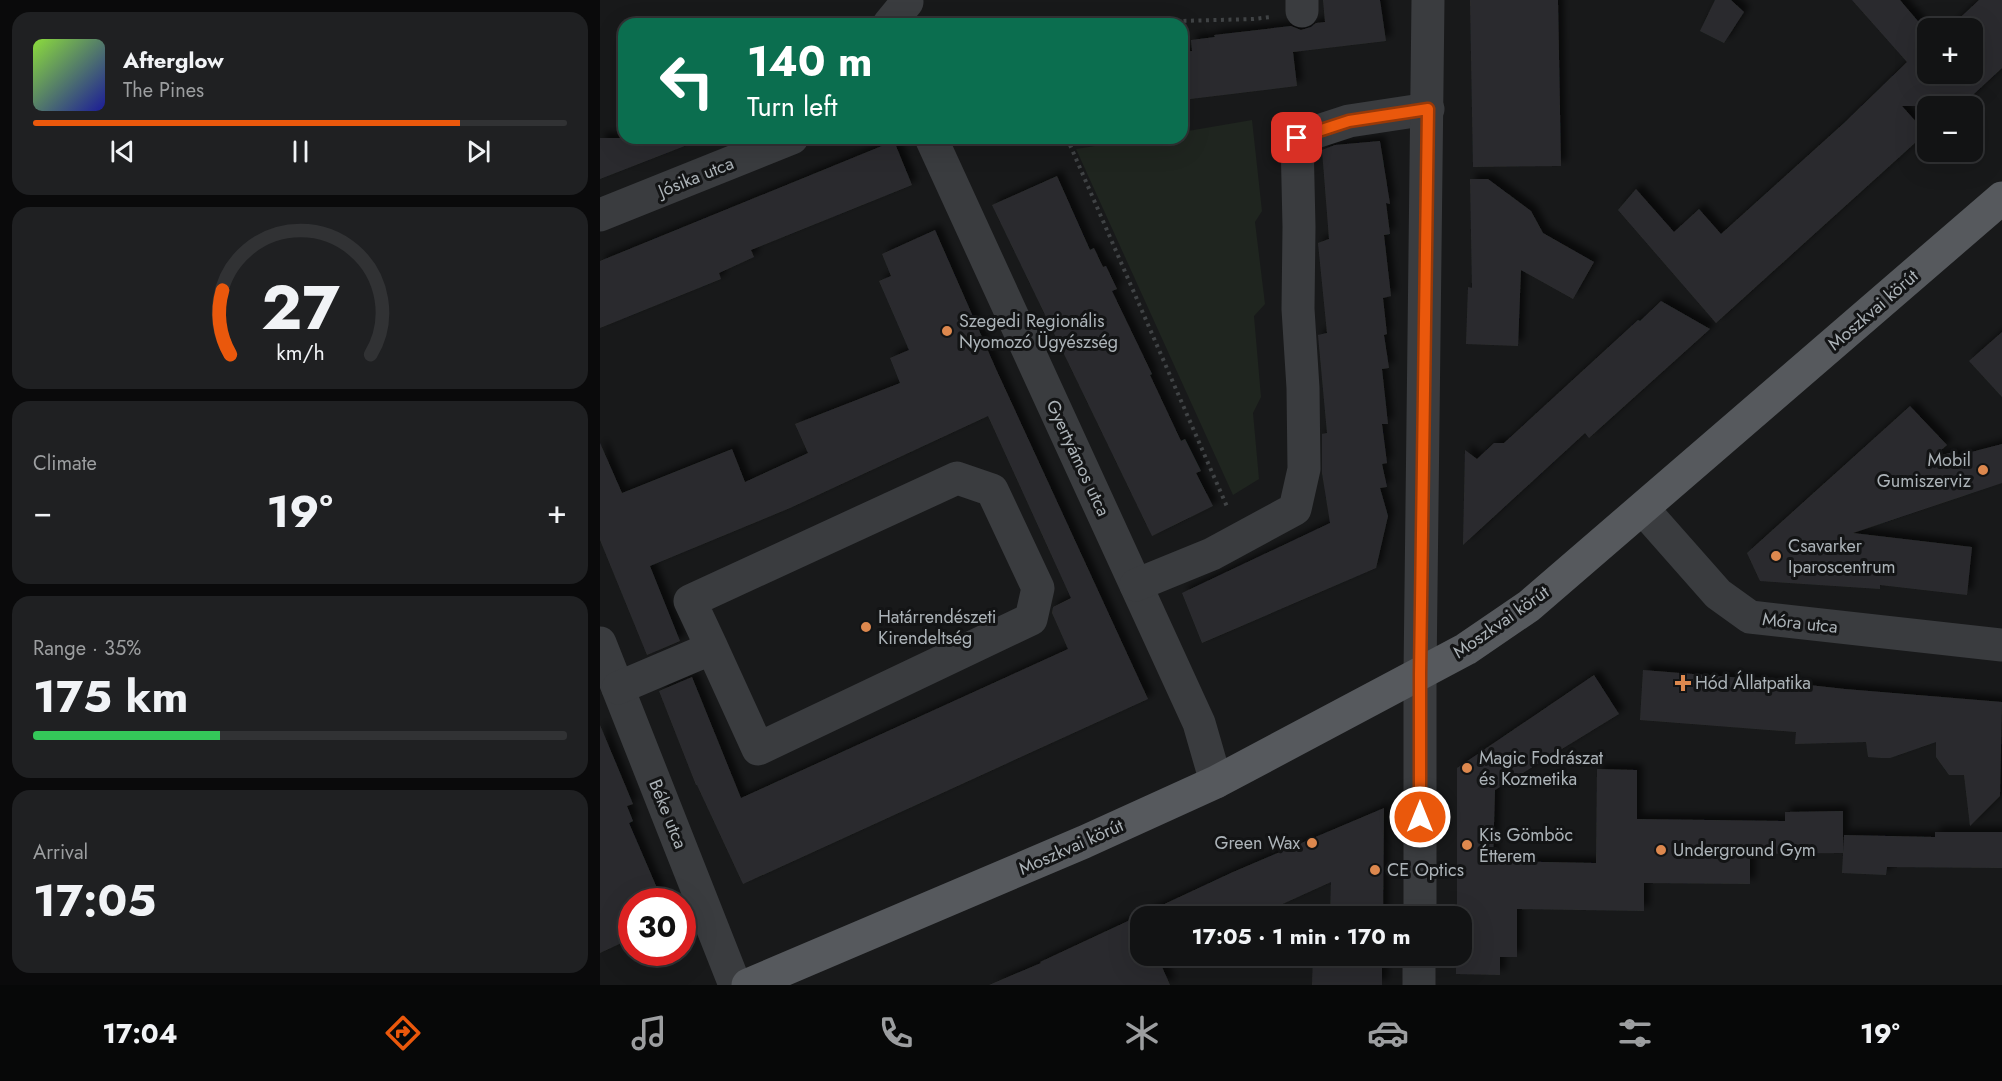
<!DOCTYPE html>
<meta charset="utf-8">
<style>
body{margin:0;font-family:Jost,sans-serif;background:#1f2022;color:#f1f3f6;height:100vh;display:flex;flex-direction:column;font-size:22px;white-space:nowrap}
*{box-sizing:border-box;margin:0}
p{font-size:20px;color:#9c9ea0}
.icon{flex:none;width:33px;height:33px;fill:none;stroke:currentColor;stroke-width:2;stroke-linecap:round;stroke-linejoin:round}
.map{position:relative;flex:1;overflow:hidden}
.details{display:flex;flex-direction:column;gap:12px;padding:12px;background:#0a0a0b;width:600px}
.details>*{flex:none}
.banner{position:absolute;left:18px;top:18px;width:570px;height:126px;border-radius:18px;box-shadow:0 6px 24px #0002,0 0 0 2px #313234;background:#0b6e4f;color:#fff;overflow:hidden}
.tools{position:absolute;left:1317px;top:18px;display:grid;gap:12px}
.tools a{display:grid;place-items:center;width:66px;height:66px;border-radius:12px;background:#121314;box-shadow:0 6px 24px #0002,0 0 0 2px #313234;font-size:30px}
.speed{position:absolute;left:18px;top:888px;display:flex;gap:12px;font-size:30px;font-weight:700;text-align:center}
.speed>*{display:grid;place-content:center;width:78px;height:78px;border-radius:50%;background:#121314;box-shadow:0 6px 24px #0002,0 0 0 2px #313234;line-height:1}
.speed .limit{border:9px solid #d22;background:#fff;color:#111}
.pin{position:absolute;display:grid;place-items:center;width:51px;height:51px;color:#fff;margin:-26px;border-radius:12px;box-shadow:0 3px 9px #0006}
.me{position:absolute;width:66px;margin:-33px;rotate:0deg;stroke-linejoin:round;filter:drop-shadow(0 0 4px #0008)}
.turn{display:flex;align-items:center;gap:21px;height:126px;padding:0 30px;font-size:27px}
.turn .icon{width:78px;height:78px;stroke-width:2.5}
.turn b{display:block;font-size:42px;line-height:51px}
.big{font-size:45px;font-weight:700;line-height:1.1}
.details .widget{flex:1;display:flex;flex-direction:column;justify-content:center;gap:9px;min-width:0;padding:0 21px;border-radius:18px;background:#1f2022}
.details .dial{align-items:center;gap:0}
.dial svg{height:156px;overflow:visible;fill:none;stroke:#313234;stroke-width:7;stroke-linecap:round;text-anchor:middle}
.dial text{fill:#f1f3f6;stroke:none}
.song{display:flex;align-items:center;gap:18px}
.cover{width:72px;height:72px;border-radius:9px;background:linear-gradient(135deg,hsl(90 70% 55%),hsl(240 70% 35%))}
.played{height:6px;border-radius:3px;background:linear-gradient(90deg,#ea580c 80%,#313234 80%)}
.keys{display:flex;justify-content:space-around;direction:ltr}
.heat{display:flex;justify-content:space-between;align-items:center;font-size:33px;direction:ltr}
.charge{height:9px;border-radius:4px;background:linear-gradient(90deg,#34c759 35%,#313234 0)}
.trip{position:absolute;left:530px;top:906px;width:342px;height:60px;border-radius:18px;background:#121314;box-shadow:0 6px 24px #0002,0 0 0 2px #313234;font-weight:700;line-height:60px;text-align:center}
.tab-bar{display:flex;height:96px;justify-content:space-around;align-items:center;background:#070808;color:#9c9ea0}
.tab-bar .icon{width:42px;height:42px}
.tab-bar .selected{color:#ea580c}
.tab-bar b{font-size:27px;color:#f1f3f6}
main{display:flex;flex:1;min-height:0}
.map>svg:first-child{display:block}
</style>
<main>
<section class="details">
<div class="widget">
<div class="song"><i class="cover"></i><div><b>Afterglow</b><p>The Pines</p></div></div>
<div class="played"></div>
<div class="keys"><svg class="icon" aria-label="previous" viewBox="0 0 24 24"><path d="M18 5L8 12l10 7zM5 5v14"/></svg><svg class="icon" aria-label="pause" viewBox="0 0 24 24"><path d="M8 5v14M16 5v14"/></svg><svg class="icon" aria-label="next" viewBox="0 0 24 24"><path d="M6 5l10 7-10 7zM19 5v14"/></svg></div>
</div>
<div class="widget dial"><svg viewBox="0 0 100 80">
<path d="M14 69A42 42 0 1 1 86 69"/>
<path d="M14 69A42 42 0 0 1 10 36" stroke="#ea580c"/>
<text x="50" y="56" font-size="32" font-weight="700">27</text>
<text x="50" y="72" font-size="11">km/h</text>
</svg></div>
<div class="widget"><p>Climate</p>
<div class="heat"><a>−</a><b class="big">19°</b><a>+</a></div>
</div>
<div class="widget"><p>Range · 35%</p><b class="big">175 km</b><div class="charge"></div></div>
<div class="widget"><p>Arrival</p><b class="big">17:05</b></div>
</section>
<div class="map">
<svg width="1402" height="985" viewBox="0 0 1402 985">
<defs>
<filter id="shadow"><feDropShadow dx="5.5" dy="-5.5" stdDeviation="3" flood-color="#0009"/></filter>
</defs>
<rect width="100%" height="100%" fill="#18191a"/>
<polygon fill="#1f251f" points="652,120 662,211 655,222 665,304 654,316 661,397 653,413 659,479 633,495 476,149 545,138 582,138 582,132"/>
<g fill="#2b2c2e" filter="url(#shadow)">
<polygon points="723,0 780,0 786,41 693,52 697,86 582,100 582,52 592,51 591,40 615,37 614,35 691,26 701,30 711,27 716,23 725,22"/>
<polygon points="870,0 958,0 961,166 873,167"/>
<polygon points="1115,0 1131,0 1144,12 1124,43 1100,31"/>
<polygon points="1252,0 1300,0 1328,33 1328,74 1372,74 1372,28 1349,28 1379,0 1402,0 1402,68 1361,106 1302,106 1326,133 1116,323 1018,210 1036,189 1074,232 1099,209 1121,234 1244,123 1307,62"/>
<polygon points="0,138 100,138 100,140 0,179"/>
<polygon points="294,141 312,185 151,250 154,257 119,273 121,279 0,328 0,261"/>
<polygon points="780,141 790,204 786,203 790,234 784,235 791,296 783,298 787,334 784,335 789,368 782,369 788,424 782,424 787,463 782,464 787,487 780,488 788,516 776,568 602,643 582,593 730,523 722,473 722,434 727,433 718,335 727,333 718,243 729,239 722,150 735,145"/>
<polygon points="457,176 490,250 494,248 503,267 506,266 517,289 512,291 552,374 550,375 581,441 585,439 601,471 596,473 613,506 552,536 392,205"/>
<polygon points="870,179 888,179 931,211 943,233 994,262 973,299 921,270 918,346 866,344 868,287 872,288"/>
<polygon points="335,230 396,369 548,699 143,884 97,785 96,785 59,691 92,677 141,798 468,649 452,613 453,607 471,598 388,416 190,508 50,566 80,641 47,655 0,540 0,443 22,493 132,449 145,482 208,453 195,424 300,383 290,358 309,350 279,281 291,276 282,254"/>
<polygon points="1061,301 1110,329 989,438 985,433 863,545 865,450 877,459 894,443 904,443 1038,320 1040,321"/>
<polygon points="1402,332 1402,397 1369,361"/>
<polygon points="1310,406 1347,445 1332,458 1353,452 1356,456 1402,444 1402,483 1253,533 1372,547 1367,595 1280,585 1280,589 1160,581 1147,553"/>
<polygon points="1043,670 1155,679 1245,689 1402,702 1400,796 1370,826 1364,775 1349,775 1336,757 1336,742 1290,758 1282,758 1268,757 1266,742 1195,744 1196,732 1040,720"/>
<polygon points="994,675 1019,714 895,790 893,861 996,863 997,769 1037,770 1037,819 1185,821 1185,812 1243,811 1243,853 1150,854 1150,884 1044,883 1044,911 917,909 917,957 900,957 900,975 856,974 856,956 861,956 861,916 857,916 857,768"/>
<polygon points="0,725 33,804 27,806 33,821 29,823 63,902 32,902 32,938 0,953"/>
<polygon points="784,808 783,916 730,916 731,882 656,916 540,916 540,956 569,956 559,960 570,985 389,985 441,963 440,962 633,872"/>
<polygon points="1335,832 1402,832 1402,868 1287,867 1286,875 1242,873 1244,835 1335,837"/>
<polygon points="713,956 782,956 782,985 712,985"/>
</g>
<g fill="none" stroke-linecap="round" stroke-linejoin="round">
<g stroke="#404345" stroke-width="4" stroke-dasharray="3 4.5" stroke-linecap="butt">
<polyline points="471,24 653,19 671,17"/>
<polyline points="467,138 628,509"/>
</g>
<g stroke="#3a3c3f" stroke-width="33">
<polyline points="702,11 702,0"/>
<polyline points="289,24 307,2"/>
<polyline points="331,138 599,723 616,782"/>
<polyline points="0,215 192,138"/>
<polyline points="1043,509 1118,594 1150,617 1402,645"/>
<polyline points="536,585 612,554 695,509 704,469 703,388 698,309 699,227 697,138 749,121 828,109"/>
<polyline points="0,643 135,985"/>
<polyline points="18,688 112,648 158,749 431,619 438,588 392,490 357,478 90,601 112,648"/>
<polyline points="820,916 820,674 828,0"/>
<polyline points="819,985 819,956"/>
</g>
<polyline stroke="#56595d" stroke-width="33" points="148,985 484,842 616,782 866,649 929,606 1402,198"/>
</g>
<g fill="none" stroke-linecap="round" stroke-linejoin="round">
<g stroke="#983908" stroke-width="15">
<polyline id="route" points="697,138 749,121 828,109 820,674 820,817"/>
</g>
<use href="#route" stroke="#ea580c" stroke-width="10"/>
</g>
<g fill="#dd884e" stroke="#131415" stroke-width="2">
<circle cx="347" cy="331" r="6"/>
<circle cx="1383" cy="470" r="6"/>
<circle cx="1176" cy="556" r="6"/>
<circle cx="266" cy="627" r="6"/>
<path d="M1080 674h6v6h6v6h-6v6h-6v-6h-6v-6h6z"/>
<circle cx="867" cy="768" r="6"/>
<circle cx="712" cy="843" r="6"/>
<circle cx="867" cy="845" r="6"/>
<circle cx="1061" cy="850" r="6"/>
<circle cx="775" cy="870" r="6"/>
</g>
<g text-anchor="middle" stroke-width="6" stroke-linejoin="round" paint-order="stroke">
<g font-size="18" fill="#acb3b8" stroke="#131415">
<text transform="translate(96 177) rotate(-22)" y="6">Jósika utca</text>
<text transform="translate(1273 310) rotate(-41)" y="6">Moszkvai körút</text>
<text transform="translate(478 458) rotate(65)" y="6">Gyertyámos utca</text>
<text transform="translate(901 622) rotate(-35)" y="6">Moszkvai körút</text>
<text transform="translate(1200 623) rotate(6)" y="6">Móra utca</text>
<text transform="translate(68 814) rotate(68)" y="6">Béke utca</text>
<text transform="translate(471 847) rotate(-24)" y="6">Moszkvai körút</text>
</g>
<g font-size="18" fill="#acb3b8" stroke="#131415" text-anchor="start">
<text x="359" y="327">Szegedi Regionális<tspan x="359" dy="21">Nyomozó Ügyészség</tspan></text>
<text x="1371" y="466" text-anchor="end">Mobil<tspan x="1371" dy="21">Gumiszerviz</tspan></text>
<text x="1188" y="552">Csavarker<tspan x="1188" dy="21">Iparoscentrum</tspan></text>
<text x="278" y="623">Határrendészeti<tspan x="278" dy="21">Kirendeltség</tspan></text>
<text x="1095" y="689">Hód Állatpatika</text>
<text x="879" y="764">Magic Fodrászat<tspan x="879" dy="21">és Kozmetika</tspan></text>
<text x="879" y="841">Kis Gömböc<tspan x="879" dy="21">Étterem</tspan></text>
<text x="700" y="849" text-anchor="end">Green Wax</text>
<text x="1073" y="856">Underground Gym</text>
<text x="787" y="876">CE Optics</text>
</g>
</g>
</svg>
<div class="tools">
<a>+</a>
<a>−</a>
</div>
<div class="speed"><div class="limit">30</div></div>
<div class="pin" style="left:697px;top:138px;background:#d93025"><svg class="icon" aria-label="arrive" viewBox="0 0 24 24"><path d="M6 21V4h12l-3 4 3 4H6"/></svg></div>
<svg class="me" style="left:820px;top:817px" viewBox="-20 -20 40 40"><circle r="17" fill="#ea580c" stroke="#fff" stroke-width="3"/><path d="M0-11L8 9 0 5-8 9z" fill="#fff"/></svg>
<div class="trip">17:05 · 1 min · 170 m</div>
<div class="banner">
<div class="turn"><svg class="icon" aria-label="left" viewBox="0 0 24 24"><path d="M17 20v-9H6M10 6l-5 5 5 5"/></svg><div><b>140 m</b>Turn left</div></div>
</div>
</div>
</main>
<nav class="tab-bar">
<b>17:04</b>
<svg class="icon selected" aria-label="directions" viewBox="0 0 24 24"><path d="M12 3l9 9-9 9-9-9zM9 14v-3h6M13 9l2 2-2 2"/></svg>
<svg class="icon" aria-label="music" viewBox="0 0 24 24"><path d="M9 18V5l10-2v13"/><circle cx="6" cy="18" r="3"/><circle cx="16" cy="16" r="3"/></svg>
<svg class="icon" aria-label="phone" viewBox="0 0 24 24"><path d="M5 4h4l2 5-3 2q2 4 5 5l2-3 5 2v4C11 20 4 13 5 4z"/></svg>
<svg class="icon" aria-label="climate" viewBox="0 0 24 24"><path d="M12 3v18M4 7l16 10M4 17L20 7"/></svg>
<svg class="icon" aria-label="car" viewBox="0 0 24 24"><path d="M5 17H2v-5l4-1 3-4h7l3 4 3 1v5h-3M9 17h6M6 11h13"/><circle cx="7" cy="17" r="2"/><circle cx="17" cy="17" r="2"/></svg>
<svg class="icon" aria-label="filters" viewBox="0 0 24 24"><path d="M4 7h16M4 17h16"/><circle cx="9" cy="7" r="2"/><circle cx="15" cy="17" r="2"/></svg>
<b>19°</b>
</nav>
